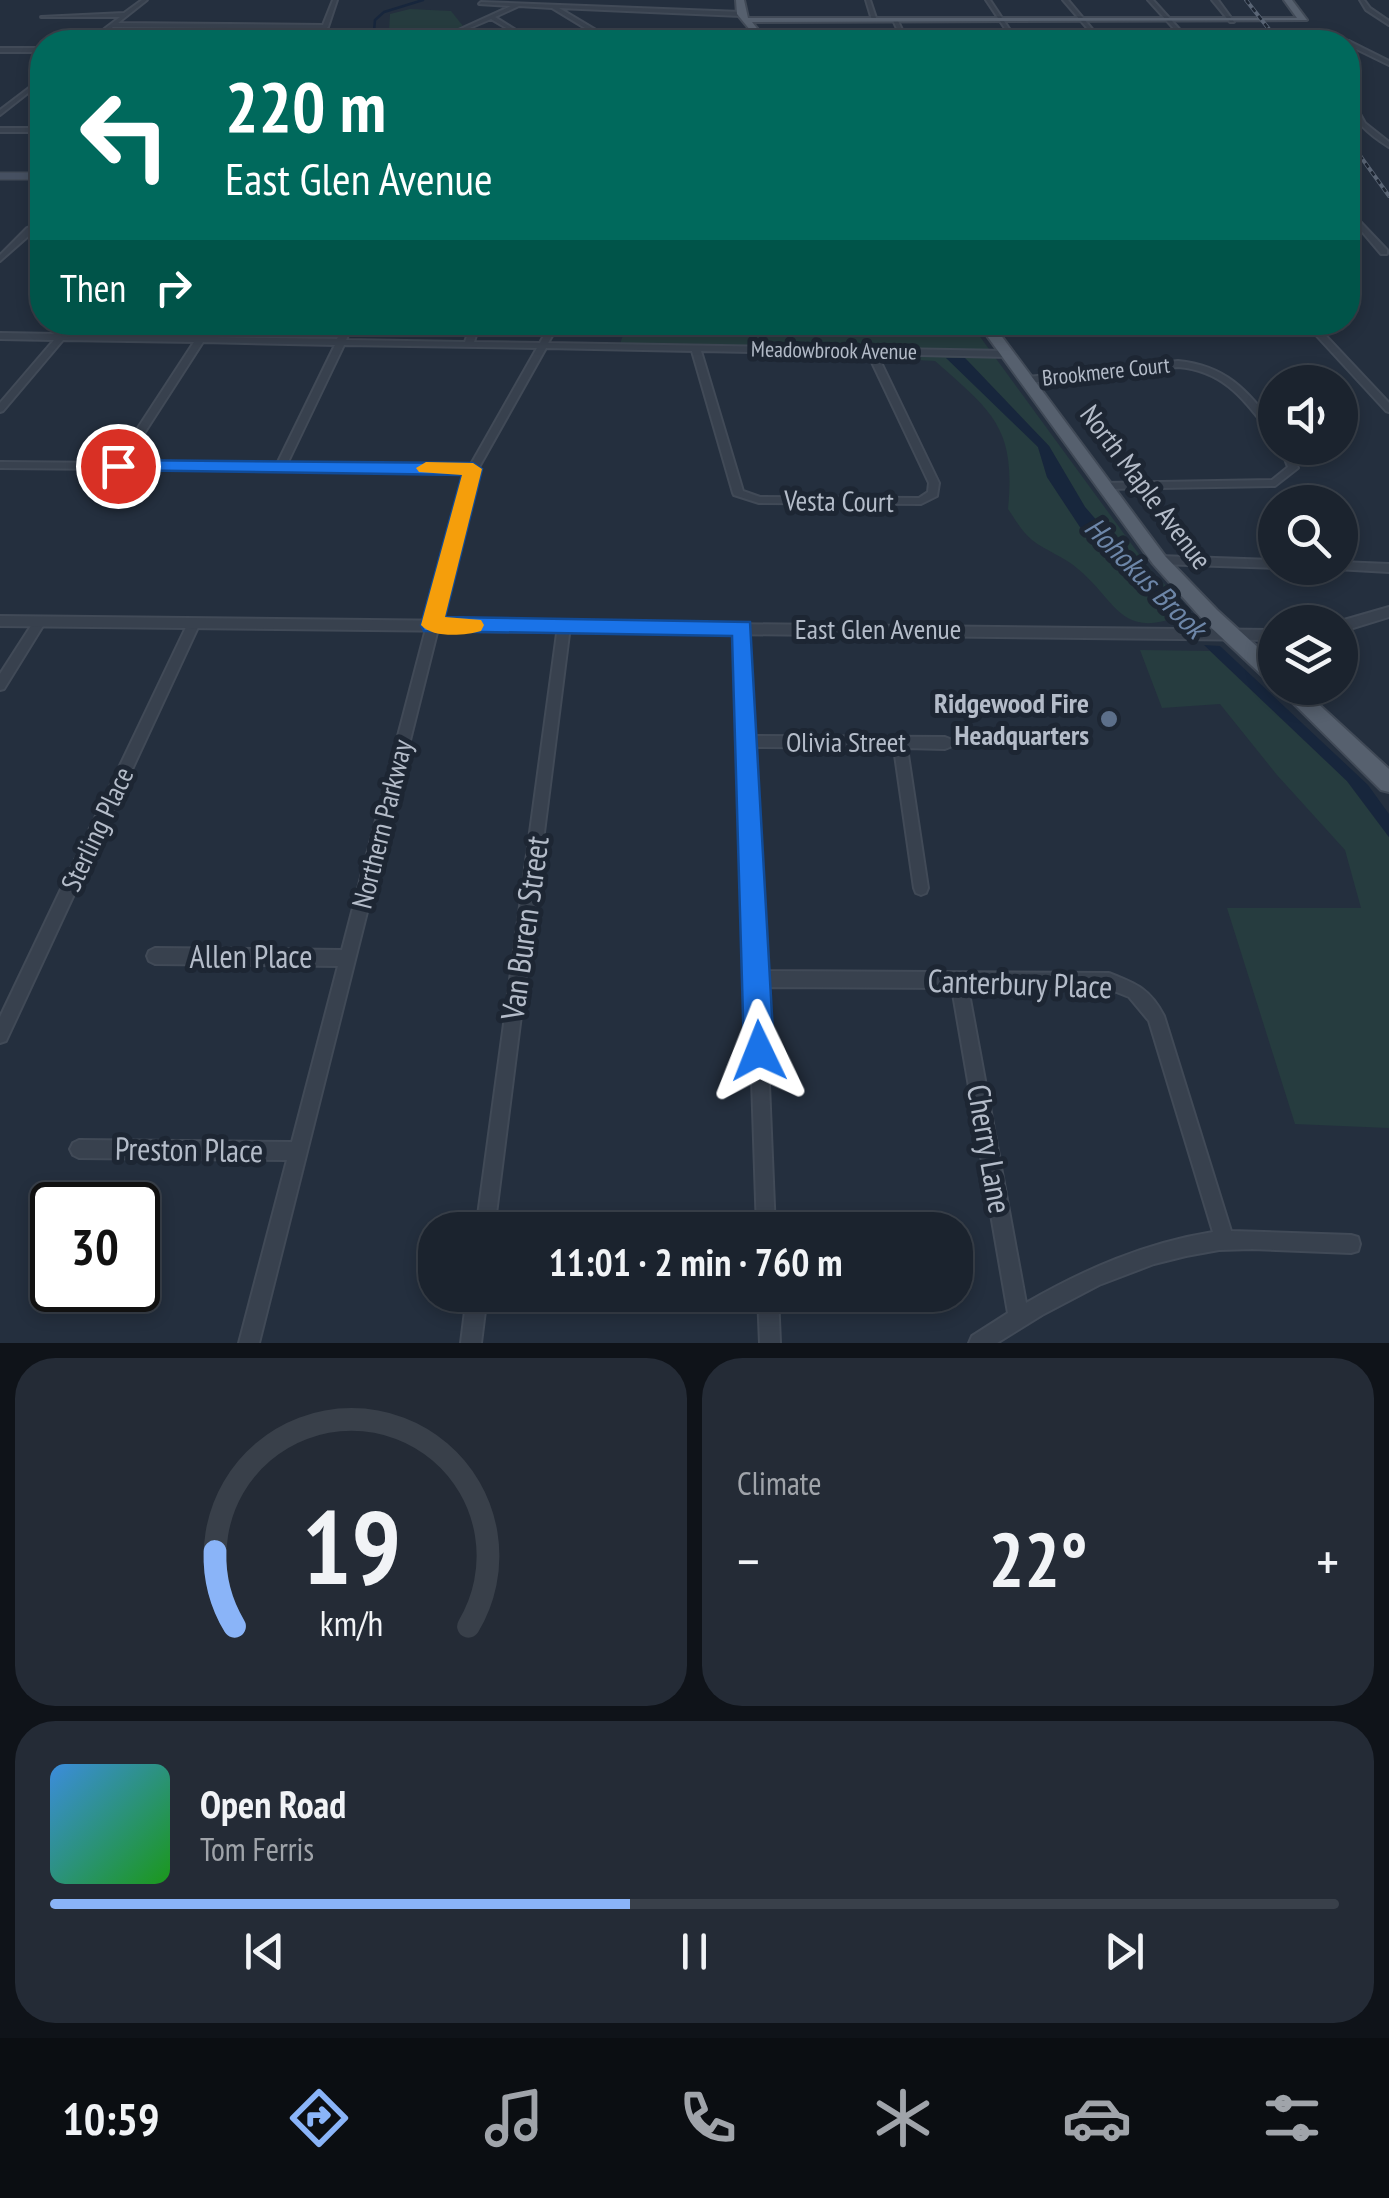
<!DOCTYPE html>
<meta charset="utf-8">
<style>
body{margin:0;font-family:"PT Sans Narrow",sans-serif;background:#242b36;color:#f1f3f6;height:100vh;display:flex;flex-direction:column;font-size:38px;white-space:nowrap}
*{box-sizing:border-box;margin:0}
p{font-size:32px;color:#a0a4aa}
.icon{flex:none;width:55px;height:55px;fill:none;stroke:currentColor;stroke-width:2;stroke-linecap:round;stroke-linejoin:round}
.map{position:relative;height:1343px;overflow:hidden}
.drawer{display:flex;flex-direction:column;gap:15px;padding:15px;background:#0f1319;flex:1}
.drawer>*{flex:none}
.top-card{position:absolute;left:30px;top:30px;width:1330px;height:305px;border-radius:40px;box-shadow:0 5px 15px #0003,0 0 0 2px #39404a;background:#00695c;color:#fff;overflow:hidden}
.buttons{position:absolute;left:1258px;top:365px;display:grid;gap:20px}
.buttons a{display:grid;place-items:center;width:100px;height:100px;border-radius:50%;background:#1b232e;box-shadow:0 5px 15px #0003,0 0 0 2px #39404a;font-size:50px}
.speed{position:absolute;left:30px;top:1182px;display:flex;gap:20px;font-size:50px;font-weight:700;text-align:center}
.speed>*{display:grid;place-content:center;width:130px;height:130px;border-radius:50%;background:#1b232e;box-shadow:0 5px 15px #0003,0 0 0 2px #39404a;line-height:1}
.speed .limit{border:5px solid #111;border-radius:15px;background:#fff;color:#111}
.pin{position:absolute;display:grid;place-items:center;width:85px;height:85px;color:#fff;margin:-42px;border:5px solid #fff;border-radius:50%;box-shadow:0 2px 10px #0007}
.me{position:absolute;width:110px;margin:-55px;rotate:358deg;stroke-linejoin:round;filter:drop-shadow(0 0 8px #0008)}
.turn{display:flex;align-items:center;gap:35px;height:210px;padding:0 30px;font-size:45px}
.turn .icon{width:130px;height:130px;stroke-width:2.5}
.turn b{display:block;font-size:70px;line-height:85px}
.then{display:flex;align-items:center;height:95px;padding:0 30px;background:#0003;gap:20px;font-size:38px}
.big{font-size:75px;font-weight:600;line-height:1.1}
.drawer .card{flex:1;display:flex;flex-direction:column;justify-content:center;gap:15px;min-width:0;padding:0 35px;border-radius:40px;background:#242b36}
.drawer .dial{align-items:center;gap:0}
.dial svg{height:260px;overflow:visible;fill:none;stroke:#39404a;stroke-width:7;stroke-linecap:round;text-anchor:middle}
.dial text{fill:#f1f3f6;stroke:none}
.song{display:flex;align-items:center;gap:30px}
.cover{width:120px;height:120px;border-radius:15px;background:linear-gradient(135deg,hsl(210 70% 55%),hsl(120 70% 35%))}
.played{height:10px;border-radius:5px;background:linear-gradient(90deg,#8ab4f8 45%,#39404a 45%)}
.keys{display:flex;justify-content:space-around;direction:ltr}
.heat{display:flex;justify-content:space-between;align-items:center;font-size:55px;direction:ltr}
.drawer .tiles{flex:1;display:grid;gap:15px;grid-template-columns:1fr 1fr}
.card:last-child{grid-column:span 2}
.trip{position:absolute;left:418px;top:1212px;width:555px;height:100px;border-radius:40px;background:#1b232e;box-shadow:0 5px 15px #0003,0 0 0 2px #39404a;font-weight:600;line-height:100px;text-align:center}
.tab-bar{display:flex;height:160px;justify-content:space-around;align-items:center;background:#0b0e12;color:#a0a4aa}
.tab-bar .icon{width:70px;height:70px}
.tab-bar .on{color:#8ab4f8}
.tab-bar b{font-size:45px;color:#f1f3f6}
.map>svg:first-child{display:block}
</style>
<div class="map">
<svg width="1389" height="1343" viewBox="0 0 1389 1343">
<rect width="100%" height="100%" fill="#242f3e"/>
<g fill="#263c3f" fill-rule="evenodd">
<polygon points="410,9 451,11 463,26 427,42 382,39 389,31 390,14"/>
<path d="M627,323H970L1149,568L1185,606L1187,613C1120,642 1119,603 1078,569C1065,557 1046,551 1032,540C1022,532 1015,519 1008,509C1016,428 993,412 935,361L620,344ZM965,358L1049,446L1085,507L1129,558L1183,610L1080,527L1047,477L1038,447Z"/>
<polygon points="1140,650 1210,651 1347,781 1389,837 1389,1128 1295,1124 1227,908 1361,908 1345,850 1277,775 1220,704 1162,708"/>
</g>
<g fill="#17263c">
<polygon points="946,358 965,358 1049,446 1085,507 1129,558 1184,609 1168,614 1080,527 1047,477 1038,447"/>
<polygon points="1204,645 1220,646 1368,785 1389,814 1389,837 1347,781"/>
</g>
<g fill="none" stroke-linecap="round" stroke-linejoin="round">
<polyline stroke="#17263c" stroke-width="2.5" points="373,42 375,20 384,12 423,0"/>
<polyline stroke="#17263c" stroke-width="4" points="1174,609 1196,630"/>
<g stroke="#414a57" stroke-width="4">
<g id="minor">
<polygon points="142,0 147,0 118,23 323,25 333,0 337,0 328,27 325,29 113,27 93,42 87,42 120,17 41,17 124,13"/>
<polygon points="866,0 870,0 877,21 872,20"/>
<polygon points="986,0 990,0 1018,42 1014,42"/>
<polygon points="1063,0 1068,0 1103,42 1099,42"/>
<polygon points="1148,0 1153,0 1191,42 1186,42"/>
<polygon points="1360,0 1364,0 1370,8 1389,21 1389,25 1366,10"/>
<polygon points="481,2 741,12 744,14 741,16 559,8 611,39 650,42 608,42 552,8 519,6 495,17 535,42 530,42 491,19 437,42 432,42 511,6 479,4"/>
<polygon points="893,20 898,21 908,42 903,42"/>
<polygon points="758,33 760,36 659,42 662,40"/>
<polygon points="1319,36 1349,41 1389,61 1389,65 1348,45 1348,42 1319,40 1295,42"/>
<rect x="0" y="48" width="42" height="4"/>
<polygon points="42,78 42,82 0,115 0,110"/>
<path d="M1348,96L1351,98L1365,123L1389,142V147C1370,135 1349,119 1348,96Z"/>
<rect x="0" y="128" width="42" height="4"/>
<polygon points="1348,209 1387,250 1387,254 1381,254 1348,215"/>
<polygon points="42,222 42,227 33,232 0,261 0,255 27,228"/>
<path d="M68,322H77L67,335L198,337L207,322H216L207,337L337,339L345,322H354L346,340L465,342L472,322H480L474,342L540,343L551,322H560L548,343L1008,351L1012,354L1008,357L877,354L939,483L937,496L921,504L759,503L734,495L733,493L692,351L546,348L478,469L259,1343H239L287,1160L79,1158L73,1155L70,1149L73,1143L79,1140L292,1142L338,966L155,964L149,961L147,956L149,951L155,948L342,950L467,472L0,468V462L115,463L194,342L63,340L3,411L0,412V403L54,340L0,339V333L58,334ZM203,342L335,345L277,464L125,463ZM344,345L537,348L470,466L287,464ZM701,351L868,354L929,483L928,492L919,498L760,497L743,491Z"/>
<polygon points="1304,322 1313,322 1389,403 1389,412 1386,411"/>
<path d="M1178,361C1227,366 1246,390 1275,426V436L1272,435C1244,400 1225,371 1178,367L1028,383L1023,380L1028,377Z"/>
<polygon points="1281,448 1291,448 1298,468 1275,486 1105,489 1100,486 1105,483 1272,480 1288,467"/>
<polygon points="1159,556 1275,560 1277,568 1159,564 1153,560"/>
<polygon points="1340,562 1389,564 1389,572 1336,569 1340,568"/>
<polygon points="40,617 46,621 4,689 0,690 0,674 36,618"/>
<polygon points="194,619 200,623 6,1041 0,1043 0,1017 188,623"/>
<polygon points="564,622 570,626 494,1230 476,1230 558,626"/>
<path d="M743,624L749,628L754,736L945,737L950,739L952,743L950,747L945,749L907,748L928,888L926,893L921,895L916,893L914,888L894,748L754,747L764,971L1109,973C1137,984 1150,989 1164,1016L1231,1231L1351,1235L1358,1237L1360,1244L1358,1251L1351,1253L1252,1249L1219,1250L1186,1256L1154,1264L1099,1285L1042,1315L997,1343H969L972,1336L1008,1313L952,988L765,987L775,1230H757L737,628ZM968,988L1109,989L1129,997L1149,1021L1213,1232C1145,1243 1085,1269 1026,1303Z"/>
<polygon points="467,1295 487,1295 481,1343 461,1343"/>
<polygon points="758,1295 778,1295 780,1343 760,1343"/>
</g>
</g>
<g stroke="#414a57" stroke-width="4">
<g id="tertiary">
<polygon points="1212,0 1218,0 1234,22 1230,22"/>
<polygon points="1389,607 1389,617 1340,632 1340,622 1337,622"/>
<polygon points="0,616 1275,630 1275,640 0,626"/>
</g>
</g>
<g stroke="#414a57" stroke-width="3">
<rect id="secondary" x="0" y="173" width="42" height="6"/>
</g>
<g stroke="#414a57" stroke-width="4">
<g id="primary">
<polygon points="736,0 744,0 748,18 1297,18 1284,0 1292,0 1307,20 752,22 768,42 760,42 737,14"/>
<polygon points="977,322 991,322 1165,556 1217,610 1275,663 1275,683 1268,681 1203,620 1153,564"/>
<polygon points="1278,688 1301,688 1389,769 1389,792 1381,790"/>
</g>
</g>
<use href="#minor" fill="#38414e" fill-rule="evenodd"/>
<use href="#tertiary" fill="#38414e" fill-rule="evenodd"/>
<use href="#secondary" fill="#465061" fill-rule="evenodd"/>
<use href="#primary" fill="#56606e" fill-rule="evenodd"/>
<g stroke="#5a6575" stroke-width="4">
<g id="rail">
<polyline points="1246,0 1279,42"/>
<polyline points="1348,139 1389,196"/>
</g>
</g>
<use href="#rail" stroke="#1d2633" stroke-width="2.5" stroke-dasharray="5" stroke-linecap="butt"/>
</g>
<polygon fill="#1a73e8" stroke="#114b97" stroke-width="2.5" points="118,460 473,463 482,469 445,617 750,622 774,1051 770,1062 759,1066 748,1062 744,1051 732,636 424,631 421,625 462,475 111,470 108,466"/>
<path fill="#f59e0b" d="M426,462L473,463L482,469L445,617L481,620L484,625L481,631C464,636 432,638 421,625L462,475L419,472L416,468Z"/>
<circle fill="#5c6f8a" stroke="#1d2633" stroke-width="4" cx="1109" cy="719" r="10"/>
<g text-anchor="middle" stroke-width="10" stroke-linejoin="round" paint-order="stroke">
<g font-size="22" fill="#b4bcc9" stroke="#1d2633">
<text transform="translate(834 350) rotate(1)" y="8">Meadowbrook Avenue</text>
<text transform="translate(1106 371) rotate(-6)" y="8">Brookmere Court</text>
</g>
<g font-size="28" fill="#b4bcc9" stroke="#1d2633">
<text transform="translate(1146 487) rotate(53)" y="10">North Maple Avenue</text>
<text transform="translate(839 501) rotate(1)" y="10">Vesta Court</text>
<text x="878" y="639">East Glen Avenue</text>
<text x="846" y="752">Olivia Street</text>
<text transform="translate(382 824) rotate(-76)" y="10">Northern Parkway</text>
<text transform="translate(97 829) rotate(-65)" y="10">Sterling Place</text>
</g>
<g font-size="28" font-weight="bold" fill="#b4bcc9" stroke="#1d2633" text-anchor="end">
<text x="1089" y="713">Ridgewood Fire<tspan x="1089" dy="32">Headquarters</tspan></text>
</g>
<g font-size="30" font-style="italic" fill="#6d86a8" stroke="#1d2633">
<text transform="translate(1145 578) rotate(45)" y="10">Hohokus Brook</text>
</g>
<g font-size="32" fill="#b4bcc9" stroke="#1d2633">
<text transform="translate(525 928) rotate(-82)" y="11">Van Buren Street</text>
<text x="251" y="968">Allen Place</text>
<text transform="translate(1020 984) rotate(2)" y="11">Canterbury Place</text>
<text transform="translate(989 1149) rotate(80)" y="11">Cherry Lane</text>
<text transform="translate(189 1150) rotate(1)" y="11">Preston Place</text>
</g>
</g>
</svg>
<div class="buttons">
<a><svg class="icon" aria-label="sound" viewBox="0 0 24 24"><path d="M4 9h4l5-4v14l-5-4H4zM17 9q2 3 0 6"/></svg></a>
<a><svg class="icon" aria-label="search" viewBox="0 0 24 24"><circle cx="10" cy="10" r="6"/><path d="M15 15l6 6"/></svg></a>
<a><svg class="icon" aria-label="layers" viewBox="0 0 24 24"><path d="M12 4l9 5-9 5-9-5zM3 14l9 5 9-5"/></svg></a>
</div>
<div class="speed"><div class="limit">30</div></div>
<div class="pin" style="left:118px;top:466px;background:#d93025"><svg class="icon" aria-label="arrive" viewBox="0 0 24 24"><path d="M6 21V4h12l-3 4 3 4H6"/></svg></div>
<svg class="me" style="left:759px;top:1051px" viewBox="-20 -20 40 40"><path d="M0-17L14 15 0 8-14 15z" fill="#1a73e8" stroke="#fff" stroke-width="4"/></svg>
<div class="trip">11:01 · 2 min · 760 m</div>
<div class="top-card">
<div class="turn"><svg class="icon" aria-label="left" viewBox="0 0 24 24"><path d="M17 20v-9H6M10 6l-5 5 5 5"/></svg><div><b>220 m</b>East Glen Avenue</div></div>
<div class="then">Then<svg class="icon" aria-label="right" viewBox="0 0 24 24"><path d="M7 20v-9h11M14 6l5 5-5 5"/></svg></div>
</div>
</div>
<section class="drawer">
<div class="tiles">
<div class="card dial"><svg viewBox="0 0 100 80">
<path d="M14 69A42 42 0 1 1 86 69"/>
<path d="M14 69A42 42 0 0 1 8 46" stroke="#8ab4f8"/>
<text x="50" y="56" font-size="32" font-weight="700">19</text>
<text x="50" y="72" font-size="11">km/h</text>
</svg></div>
<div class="card"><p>Climate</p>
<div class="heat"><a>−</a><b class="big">22°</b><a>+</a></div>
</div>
<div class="card">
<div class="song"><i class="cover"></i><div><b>Open Road</b><p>Tom Ferris</p></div></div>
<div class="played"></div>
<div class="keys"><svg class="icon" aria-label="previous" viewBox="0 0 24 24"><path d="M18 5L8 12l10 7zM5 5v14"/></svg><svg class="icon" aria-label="pause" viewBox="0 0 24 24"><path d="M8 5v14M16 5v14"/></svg><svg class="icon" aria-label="next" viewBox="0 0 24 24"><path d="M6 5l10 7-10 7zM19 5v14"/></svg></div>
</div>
</div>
</section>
<nav class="tab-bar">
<b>10:59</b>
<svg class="icon on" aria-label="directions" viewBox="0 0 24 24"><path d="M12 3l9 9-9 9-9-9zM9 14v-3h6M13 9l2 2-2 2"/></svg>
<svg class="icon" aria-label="music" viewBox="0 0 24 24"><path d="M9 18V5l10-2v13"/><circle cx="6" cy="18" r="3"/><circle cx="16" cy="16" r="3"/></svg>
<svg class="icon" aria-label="phone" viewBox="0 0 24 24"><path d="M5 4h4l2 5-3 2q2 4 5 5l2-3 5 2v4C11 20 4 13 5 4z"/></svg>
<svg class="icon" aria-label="climate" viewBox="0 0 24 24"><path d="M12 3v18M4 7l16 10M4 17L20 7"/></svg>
<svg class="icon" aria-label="car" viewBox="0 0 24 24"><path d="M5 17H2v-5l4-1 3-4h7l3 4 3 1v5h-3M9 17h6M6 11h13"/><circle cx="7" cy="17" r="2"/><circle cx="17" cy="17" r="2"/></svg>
<svg class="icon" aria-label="filters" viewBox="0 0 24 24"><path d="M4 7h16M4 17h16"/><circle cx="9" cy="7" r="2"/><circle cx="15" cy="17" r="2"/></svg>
</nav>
